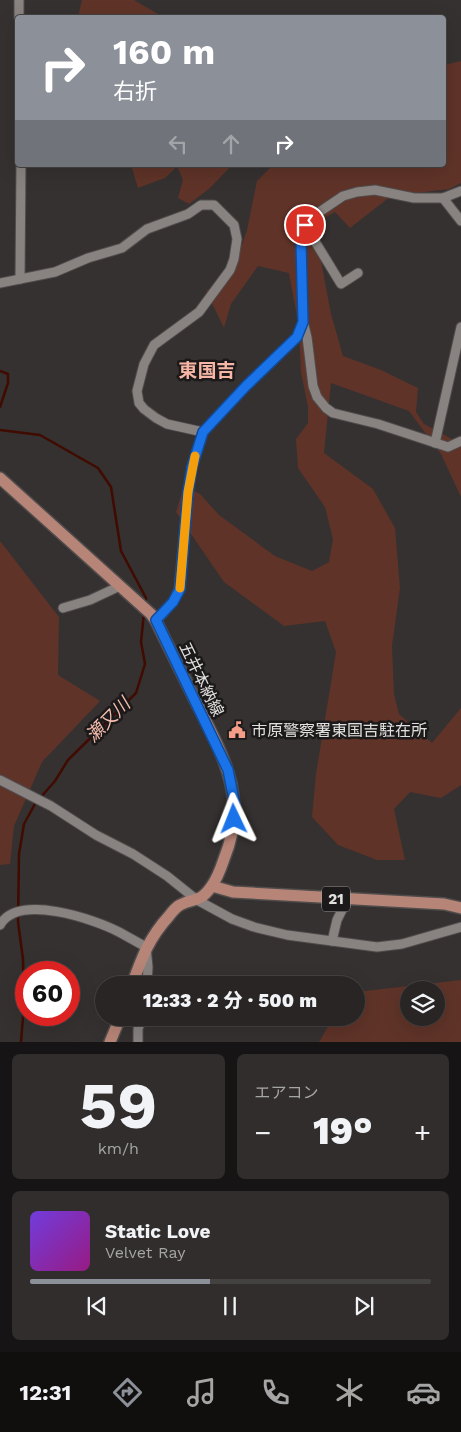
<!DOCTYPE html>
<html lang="ja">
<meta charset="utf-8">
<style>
body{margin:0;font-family:"Work Sans","Noto Sans JP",sans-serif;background:#302d2c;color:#f1f3f6;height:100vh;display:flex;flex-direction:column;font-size:19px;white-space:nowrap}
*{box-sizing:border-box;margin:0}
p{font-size:16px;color:#a5a5a6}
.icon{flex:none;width:28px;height:28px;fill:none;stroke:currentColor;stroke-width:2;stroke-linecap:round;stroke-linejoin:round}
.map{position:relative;height:1042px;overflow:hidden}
.details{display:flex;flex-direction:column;gap:12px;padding:12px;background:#161414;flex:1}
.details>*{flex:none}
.top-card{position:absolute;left:15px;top:15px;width:431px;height:152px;border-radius:5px;box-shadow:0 5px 20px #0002,0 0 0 1px #444241;background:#8c9099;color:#fff;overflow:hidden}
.tools{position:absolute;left:400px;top:981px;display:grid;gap:10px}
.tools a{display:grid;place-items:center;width:45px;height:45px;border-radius:50%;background:#282524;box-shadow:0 5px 20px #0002,0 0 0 1px #444241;font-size:25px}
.speed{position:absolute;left:15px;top:961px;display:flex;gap:10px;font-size:25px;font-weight:700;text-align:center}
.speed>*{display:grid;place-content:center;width:65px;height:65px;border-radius:50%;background:#282524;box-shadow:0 5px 20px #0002,0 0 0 1px #444241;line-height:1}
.speed .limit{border:8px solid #d22;background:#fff;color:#111}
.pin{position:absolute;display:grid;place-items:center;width:42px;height:42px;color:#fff;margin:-21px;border:2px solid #fff;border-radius:50%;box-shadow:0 1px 5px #0007}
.me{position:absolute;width:55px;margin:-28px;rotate:358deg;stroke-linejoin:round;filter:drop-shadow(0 0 4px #0008)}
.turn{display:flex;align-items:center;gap:18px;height:105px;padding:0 15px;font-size:22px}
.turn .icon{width:65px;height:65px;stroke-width:2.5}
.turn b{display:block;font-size:35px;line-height:42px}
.lanes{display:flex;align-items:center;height:48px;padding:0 15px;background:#0003;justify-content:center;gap:25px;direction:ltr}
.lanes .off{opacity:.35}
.big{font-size:38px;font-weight:800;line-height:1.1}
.details .card{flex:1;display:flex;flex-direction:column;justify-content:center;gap:8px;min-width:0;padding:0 18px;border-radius:8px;background:#302d2c}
.details .dial{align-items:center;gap:0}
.dial b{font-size:65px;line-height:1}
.song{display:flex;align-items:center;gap:15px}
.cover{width:60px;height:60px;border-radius:8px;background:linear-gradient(135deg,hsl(260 70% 55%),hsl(310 70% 35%))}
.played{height:5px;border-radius:2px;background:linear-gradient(90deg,#8c9099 45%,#444241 45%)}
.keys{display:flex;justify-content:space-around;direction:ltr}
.heat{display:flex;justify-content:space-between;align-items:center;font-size:28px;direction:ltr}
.details .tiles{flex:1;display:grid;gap:12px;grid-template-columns:1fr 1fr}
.card:last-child{grid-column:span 2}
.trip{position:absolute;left:95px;top:976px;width:270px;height:50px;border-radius:25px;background:#282524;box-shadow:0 5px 20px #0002,0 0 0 1px #444241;font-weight:800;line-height:50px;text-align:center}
.tab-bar{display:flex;height:80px;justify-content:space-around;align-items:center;background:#100f0e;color:#a5a5a6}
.tab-bar .icon{width:35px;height:35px}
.tab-bar .selected{color:#8c9099}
.tab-bar b{font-size:22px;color:#f1f3f6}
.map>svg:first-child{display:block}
</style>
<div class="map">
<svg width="461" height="1042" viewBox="0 0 461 1042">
<rect width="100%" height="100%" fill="#353130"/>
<g fill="#5f3328" fill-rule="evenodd">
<polygon points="82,0 134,0 158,14 174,17 78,17"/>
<polygon points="461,61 461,183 449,189 391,196 350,228 335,212 314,224 331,314 343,356 381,370 418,388 416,412 424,424 461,444 461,497 441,454 409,411 331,383 324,453 373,489 395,528 400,588 392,646 394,694 399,714 432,743 461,708 461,785 441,798 410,792 394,809 405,860 377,860 338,845 312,817 316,774 336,652 325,621 284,626 224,582 176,512 184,486 200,494 219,515 275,556 312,571 329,562 333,539 325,507 298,468 296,439 308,423 308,407 301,372 299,328 289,273 258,266 231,304 224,328 206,291 233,271 247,230 257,181 273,165 444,165 444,65"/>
<polygon points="131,165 232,165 210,188 189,204 178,198 183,180 177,166 165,178 138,188"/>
<polygon points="0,541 59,617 58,675 100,701 42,762 14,826 10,864 0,865"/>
<path d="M461,980V1042H319L333,1018H356V992ZM409,990H436V1018H409Z"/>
</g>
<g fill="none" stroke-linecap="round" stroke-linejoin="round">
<g stroke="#400b01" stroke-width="2.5">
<polyline points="0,371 8,374 8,383 0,407"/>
<polyline points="0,430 40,435 98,468 111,487 121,551 146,598 145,603"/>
<polyline points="40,798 55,781 68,760 136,693 145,664 141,642 144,613"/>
<polyline points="21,1042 24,1005 23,959 18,922 19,854 24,824 36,802"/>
</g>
<g stroke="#504c4c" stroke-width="11">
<g id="minor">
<polyline points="19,0 19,18"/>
<polyline points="461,191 443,198 414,198 375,190 357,192 343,196 315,215 305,225 301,243 303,321 307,337 313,386 317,397 326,408 333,413 378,424 448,447 461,441"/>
<polyline points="443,198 461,221"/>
<polyline points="305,225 341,284 358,273"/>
<polyline points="20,279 21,165"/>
<polyline points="0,283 55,272 88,258 122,248 147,229 188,214 201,205 214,205 234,225 237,239 234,259 230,270 199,312 154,345 144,364 137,391 139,403 144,409 156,418 167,424 203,432"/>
<polyline points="435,443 461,327"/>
<polyline points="63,608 90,600 120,586"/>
<polyline points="156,621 173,602 179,589 188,492 192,467 203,432 246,386 297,337 303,322"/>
<polyline points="0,780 51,806 96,835 133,854 167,876 197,900 232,919 254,927 287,935 377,947 402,944 461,927"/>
<path d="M0,925C18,893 94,919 119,932C128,937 137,942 146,947L148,967L147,985"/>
<polyline points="332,941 337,920 347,900"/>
<polyline points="138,1042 138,1029 142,1018"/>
</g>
</g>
<g stroke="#504c4c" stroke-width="14">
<g id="major">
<path d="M0,478L151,614L156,621C169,648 183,675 196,702C223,756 249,798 224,859C221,868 217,879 211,887C199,904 194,897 180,905C176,907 172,912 169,916C149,938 142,957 132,985"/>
<polyline points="212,886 233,892 444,904 461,908"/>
<polyline points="110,1042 120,1018"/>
</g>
</g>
<use href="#minor" stroke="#888381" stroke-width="9"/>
<use href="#major" stroke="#b78577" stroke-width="11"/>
</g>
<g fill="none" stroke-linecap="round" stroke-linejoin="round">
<g stroke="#114b97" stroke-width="12">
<polyline id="route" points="234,819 235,805 228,770 156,620 173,602 180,589 188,492 192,467 203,432 246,386 297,337 303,322 301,243 305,225"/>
</g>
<use href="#route" stroke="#1a73e8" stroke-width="9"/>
<polyline stroke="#f59e0b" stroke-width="9" points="180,588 188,492 195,456"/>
</g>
<defs>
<g id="civic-bare" transform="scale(1.35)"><path d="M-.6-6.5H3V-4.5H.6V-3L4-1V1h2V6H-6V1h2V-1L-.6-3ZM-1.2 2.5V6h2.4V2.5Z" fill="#f49e88" stroke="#1b1919" stroke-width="2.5" paint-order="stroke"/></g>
</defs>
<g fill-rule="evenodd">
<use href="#civic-bare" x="237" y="730"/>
</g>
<g text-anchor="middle" stroke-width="5" stroke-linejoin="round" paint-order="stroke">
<rect fill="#1b1919" stroke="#a6a4a4" stroke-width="1" x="322" y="886.5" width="28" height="25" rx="4"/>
<g font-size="15" font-weight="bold" fill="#e2dfdf">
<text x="336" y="904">21</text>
</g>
<g font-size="16" fill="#e2dfdf" stroke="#1b1919">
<text transform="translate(202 679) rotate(64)" y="6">五井本納線</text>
</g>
<g font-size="16" fill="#e2dfdf" stroke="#1b1919" text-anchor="start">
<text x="251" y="736">市原警察署東国吉駐在所</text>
</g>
<g font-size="18" font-style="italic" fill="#f3bbac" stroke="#1b1919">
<text transform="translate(108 720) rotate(-45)" y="6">瀬又川</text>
</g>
<g font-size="19" font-weight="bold" fill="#f7b6a5" stroke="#1b1919">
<text x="207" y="377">東国吉</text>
</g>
</g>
</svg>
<div class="tools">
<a><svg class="icon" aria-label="layers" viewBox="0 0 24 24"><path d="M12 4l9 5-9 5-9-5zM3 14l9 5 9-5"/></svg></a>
</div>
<div class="speed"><div class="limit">60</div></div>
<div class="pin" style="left:305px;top:225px;background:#d93025"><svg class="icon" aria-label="arrive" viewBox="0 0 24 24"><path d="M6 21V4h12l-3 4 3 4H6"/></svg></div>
<svg class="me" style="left:234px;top:819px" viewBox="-20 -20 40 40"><path d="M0-17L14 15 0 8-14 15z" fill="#1a73e8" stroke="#fff" stroke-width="4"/></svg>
<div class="trip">12:33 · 2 分 · 500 m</div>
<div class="top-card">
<div class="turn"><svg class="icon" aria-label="right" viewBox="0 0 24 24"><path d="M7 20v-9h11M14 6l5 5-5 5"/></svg><div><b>160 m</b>右折</div></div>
<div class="lanes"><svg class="icon off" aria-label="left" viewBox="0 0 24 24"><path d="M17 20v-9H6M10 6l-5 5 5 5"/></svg><svg class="icon off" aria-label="ahead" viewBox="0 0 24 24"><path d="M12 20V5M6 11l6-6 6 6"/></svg><svg class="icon" aria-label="right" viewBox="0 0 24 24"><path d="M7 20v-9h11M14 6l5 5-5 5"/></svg></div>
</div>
</div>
<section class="details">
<div class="tiles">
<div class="card dial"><b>59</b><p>km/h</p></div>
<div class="card"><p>エアコン</p>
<div class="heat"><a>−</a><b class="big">19°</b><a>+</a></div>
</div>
<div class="card">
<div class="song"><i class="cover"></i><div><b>Static Love</b><p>Velvet Ray</p></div></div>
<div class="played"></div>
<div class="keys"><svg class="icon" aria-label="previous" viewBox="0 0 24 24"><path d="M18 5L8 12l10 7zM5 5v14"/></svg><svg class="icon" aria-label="pause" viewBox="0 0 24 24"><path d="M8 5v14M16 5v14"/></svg><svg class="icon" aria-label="next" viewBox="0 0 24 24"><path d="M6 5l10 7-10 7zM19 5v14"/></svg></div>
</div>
</div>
</section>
<nav class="tab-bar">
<b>12:31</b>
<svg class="icon selected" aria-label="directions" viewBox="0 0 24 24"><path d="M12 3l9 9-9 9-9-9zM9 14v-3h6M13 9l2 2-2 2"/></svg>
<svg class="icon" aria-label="music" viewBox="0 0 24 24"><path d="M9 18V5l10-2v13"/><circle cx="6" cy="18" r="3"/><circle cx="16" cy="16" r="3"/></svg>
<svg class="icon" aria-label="phone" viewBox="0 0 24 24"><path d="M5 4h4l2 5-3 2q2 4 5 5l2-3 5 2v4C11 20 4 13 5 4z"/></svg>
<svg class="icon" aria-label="climate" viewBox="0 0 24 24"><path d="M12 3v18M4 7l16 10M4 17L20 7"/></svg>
<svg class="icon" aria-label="car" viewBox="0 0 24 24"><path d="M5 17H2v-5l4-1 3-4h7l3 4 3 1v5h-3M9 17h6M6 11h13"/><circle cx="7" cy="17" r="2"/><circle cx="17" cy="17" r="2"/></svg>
</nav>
